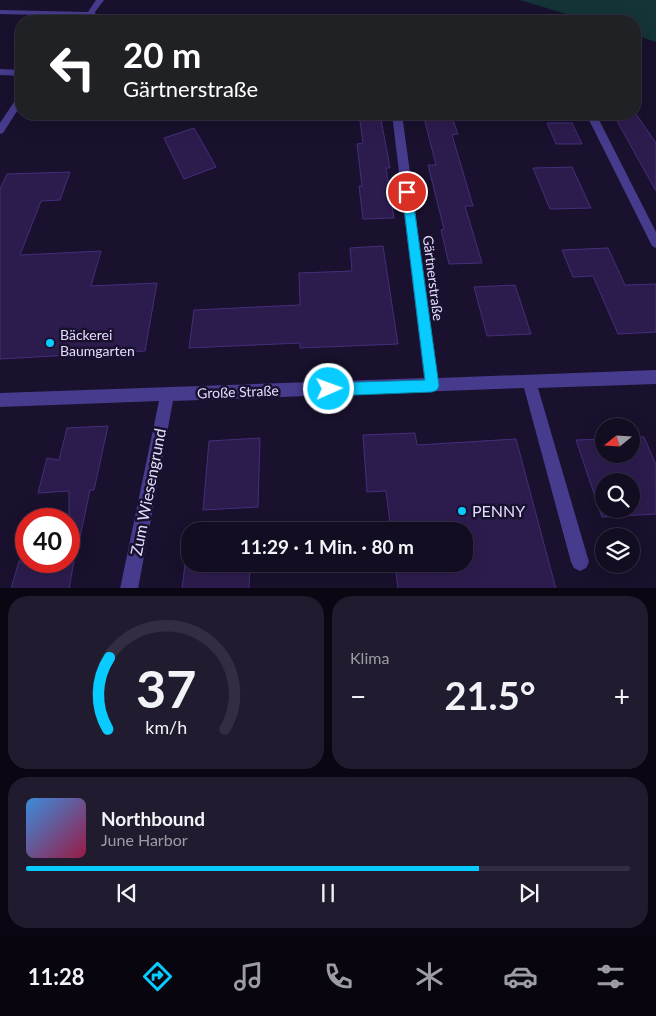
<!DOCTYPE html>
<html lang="de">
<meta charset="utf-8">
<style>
body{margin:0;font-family:Lato,sans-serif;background:#201b2f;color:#f1f3f6;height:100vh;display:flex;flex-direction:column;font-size:19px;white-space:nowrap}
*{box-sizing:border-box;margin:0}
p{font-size:16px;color:#9d9ca5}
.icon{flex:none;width:28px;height:28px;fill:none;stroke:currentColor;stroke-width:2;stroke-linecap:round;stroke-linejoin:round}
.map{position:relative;height:588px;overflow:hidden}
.side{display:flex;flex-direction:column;gap:8px;padding:8px;background:#0a0713;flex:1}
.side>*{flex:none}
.top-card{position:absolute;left:15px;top:15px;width:626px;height:105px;border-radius:20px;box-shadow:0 5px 20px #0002,0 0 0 1px #322d40;background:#202124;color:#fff;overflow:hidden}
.needle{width:32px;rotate:252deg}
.controls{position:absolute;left:595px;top:418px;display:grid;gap:10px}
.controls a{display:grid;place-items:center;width:45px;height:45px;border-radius:50%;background:#130d22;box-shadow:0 5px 20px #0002,0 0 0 1px #322d40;font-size:25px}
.speed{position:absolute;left:15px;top:508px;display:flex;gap:10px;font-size:25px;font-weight:700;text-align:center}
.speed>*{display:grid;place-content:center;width:65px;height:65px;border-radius:50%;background:#130d22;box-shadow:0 5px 20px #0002,0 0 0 1px #322d40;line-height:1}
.speed .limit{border:8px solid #d22;background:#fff;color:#111}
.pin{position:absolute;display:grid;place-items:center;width:42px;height:42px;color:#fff;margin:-21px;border:2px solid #fff;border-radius:50%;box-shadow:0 1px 5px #0007}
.me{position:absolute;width:55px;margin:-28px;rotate:88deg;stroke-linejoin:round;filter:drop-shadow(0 0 4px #0008)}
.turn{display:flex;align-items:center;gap:18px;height:105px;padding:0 25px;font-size:22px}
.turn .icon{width:65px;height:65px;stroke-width:2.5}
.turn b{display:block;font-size:35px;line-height:42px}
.big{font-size:38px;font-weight:700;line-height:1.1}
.side .card{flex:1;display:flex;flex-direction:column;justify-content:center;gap:8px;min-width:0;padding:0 18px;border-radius:20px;background:#201b2f}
.side .dial{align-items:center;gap:0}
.dial svg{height:130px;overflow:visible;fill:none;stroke:#322d40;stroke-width:7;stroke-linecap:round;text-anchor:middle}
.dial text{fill:#f1f3f6;stroke:none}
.song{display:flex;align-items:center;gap:15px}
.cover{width:60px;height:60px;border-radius:8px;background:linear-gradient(135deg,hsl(210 70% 55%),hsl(340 70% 35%))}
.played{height:5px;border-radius:2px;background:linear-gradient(90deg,#08ccff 75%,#322d40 75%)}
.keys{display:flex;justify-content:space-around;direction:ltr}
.heat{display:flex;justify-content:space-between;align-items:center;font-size:28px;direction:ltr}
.side .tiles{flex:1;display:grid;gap:8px;grid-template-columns:1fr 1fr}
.card:last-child{grid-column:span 2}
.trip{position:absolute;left:181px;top:522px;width:292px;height:50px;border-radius:20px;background:#130d22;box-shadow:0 5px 20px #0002,0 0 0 1px #322d40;font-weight:700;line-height:50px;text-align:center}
.tabs{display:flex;height:80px;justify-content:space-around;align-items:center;background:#08050e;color:#9d9ca5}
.tabs .icon{width:35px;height:35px}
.tabs .current{color:#08ccff}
.tabs b{font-size:22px;color:#f1f3f6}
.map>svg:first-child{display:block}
</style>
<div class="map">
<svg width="656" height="589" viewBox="0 0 656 589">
<rect width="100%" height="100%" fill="#19112d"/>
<polygon fill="#143437" points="520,0 656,0 656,42 635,35 635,21 589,21"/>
<g fill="#2c1c4e" stroke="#452e7b" fill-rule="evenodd">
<polygon points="359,114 380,114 390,168 386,168 394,218 363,219 359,186 362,186 357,144 363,143"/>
<polygon points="423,114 451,114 458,134 452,135 473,206 465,206 482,263 449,264 441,230 444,229 428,165 436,165"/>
<polygon points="613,114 636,114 656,143 656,191"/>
<polygon points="547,123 572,123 582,144 556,144"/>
<polygon points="194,128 216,167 184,179 164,138"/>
<polygon points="572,167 591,208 550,209 533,168"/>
<polygon points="70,172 60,200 41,201 20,255 101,251 91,286 157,283 145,351 0,359 0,189 7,174"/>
<polygon points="383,246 398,344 300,348 300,343 189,348 194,310 300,305 299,273 352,271 350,248"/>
<polygon points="608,248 625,285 656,284 656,332 618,334 593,276 573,277 562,250"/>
<polygon points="515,285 531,334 487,336 474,287"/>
<polygon points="108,426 94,490 90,490 78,547 69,546 69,491 38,493 47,458 59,460 67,428"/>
<polygon points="415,433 417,445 516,439 556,589 398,589 395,564 465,564 465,531 391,531 386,491 367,492 363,435"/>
<path d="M631,437H644L656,465V514L602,517L576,440L604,439V454H631ZM604,481H631V509H604Z"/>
<polygon points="260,438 258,507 203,510 209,441"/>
<polygon points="19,561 74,561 69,589 11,589"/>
<polygon points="185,564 250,564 249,589 182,589"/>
</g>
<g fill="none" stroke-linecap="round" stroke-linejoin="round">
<g fill="#473b8d" fill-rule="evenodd">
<polygon points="96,0 104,0 95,12 96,16 87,21 83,19 85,16 0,14 0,10 88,12"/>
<polygon points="0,69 21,70 21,76 0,75"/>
<polygon points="21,95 21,105 3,133 0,134 0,123 18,96"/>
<polygon points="392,114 402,114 438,378 656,370 656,384 538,388 589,562 586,568 580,571 574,568 571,562 524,388 173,401 138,589 120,589 159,401 0,407 0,393 424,378"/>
<polygon points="586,114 596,114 656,232 656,248 652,246"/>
</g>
</g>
<polygon fill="#08ccff" stroke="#0585a6" points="407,188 412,192 439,386 437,390 432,392 329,396 324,394 322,389 324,385 329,383 425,380 402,192"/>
<g fill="#08ccff" stroke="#19112d" stroke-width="2">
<circle cx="50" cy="343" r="5"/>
<circle cx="462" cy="511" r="5"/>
</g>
<g text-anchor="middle" stroke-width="5" stroke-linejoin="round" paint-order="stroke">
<g font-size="14" fill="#e4dcff" stroke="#19112d">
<text transform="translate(433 278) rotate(83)" y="5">Gärtnerstraße</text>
<text transform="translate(238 392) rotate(-2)" y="5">Große Straße</text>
</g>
<g font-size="14" fill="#e4dcff" stroke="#19112d" text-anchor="start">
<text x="60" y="340">Bäckerei<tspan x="60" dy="16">Baumgarten</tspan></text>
</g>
<g font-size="16" fill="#e4dcff" stroke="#19112d">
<text transform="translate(148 492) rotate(-79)" y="6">Zum Wiesengrund</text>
</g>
<g font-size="16" fill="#e4dcff" stroke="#19112d" text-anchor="start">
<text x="472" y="517">PENNY</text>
</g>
</g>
</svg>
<div class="controls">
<a><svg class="needle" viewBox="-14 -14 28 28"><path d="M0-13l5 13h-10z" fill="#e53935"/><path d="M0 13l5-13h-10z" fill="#9d9ca5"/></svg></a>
<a><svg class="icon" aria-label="search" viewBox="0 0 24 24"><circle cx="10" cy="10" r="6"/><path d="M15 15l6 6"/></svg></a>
<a><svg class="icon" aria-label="layers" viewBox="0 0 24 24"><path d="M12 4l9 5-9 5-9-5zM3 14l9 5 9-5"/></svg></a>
</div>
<div class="speed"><div class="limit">40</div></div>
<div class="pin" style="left:407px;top:192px;background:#d93025"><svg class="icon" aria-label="arrive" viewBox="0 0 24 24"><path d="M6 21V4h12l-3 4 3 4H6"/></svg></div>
<svg class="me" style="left:329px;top:389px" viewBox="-20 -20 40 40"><circle r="17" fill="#08ccff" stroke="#fff" stroke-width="3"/><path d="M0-11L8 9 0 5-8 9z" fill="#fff"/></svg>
<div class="trip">11:29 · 1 Min. · 80 m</div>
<div class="top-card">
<div class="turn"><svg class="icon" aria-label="left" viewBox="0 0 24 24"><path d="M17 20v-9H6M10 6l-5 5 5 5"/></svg><div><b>20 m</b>Gärtnerstraße</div></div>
</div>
</div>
<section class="side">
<div class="tiles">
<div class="card dial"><svg viewBox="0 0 100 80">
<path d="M14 69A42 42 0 1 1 86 69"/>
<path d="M14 69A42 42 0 0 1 15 25" stroke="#08ccff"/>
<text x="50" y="56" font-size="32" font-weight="700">37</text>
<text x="50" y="72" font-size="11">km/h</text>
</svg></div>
<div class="card"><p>Klima</p>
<div class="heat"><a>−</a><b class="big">21.5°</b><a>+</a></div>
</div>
<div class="card">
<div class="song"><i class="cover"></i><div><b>Northbound</b><p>June Harbor</p></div></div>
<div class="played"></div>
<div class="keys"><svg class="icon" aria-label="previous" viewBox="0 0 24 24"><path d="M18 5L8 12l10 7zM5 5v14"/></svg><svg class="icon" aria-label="pause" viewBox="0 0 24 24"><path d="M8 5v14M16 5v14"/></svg><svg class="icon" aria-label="next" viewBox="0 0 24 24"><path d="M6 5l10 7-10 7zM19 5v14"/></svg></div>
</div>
</div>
</section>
<nav class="tabs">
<b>11:28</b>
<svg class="icon current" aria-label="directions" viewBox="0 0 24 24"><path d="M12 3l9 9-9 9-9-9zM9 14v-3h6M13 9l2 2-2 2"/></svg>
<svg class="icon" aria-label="music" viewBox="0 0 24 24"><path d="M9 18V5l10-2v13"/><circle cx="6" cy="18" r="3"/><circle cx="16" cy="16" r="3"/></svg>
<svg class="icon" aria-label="phone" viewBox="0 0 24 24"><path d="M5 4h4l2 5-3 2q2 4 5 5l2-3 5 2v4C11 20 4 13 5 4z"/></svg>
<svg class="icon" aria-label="climate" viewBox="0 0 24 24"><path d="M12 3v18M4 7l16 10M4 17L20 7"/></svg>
<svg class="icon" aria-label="car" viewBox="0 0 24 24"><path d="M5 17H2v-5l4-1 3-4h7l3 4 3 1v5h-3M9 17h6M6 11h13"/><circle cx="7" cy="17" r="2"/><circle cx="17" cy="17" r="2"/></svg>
<svg class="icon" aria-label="filters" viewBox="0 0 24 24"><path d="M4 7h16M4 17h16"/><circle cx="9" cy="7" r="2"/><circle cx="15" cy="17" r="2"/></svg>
</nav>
